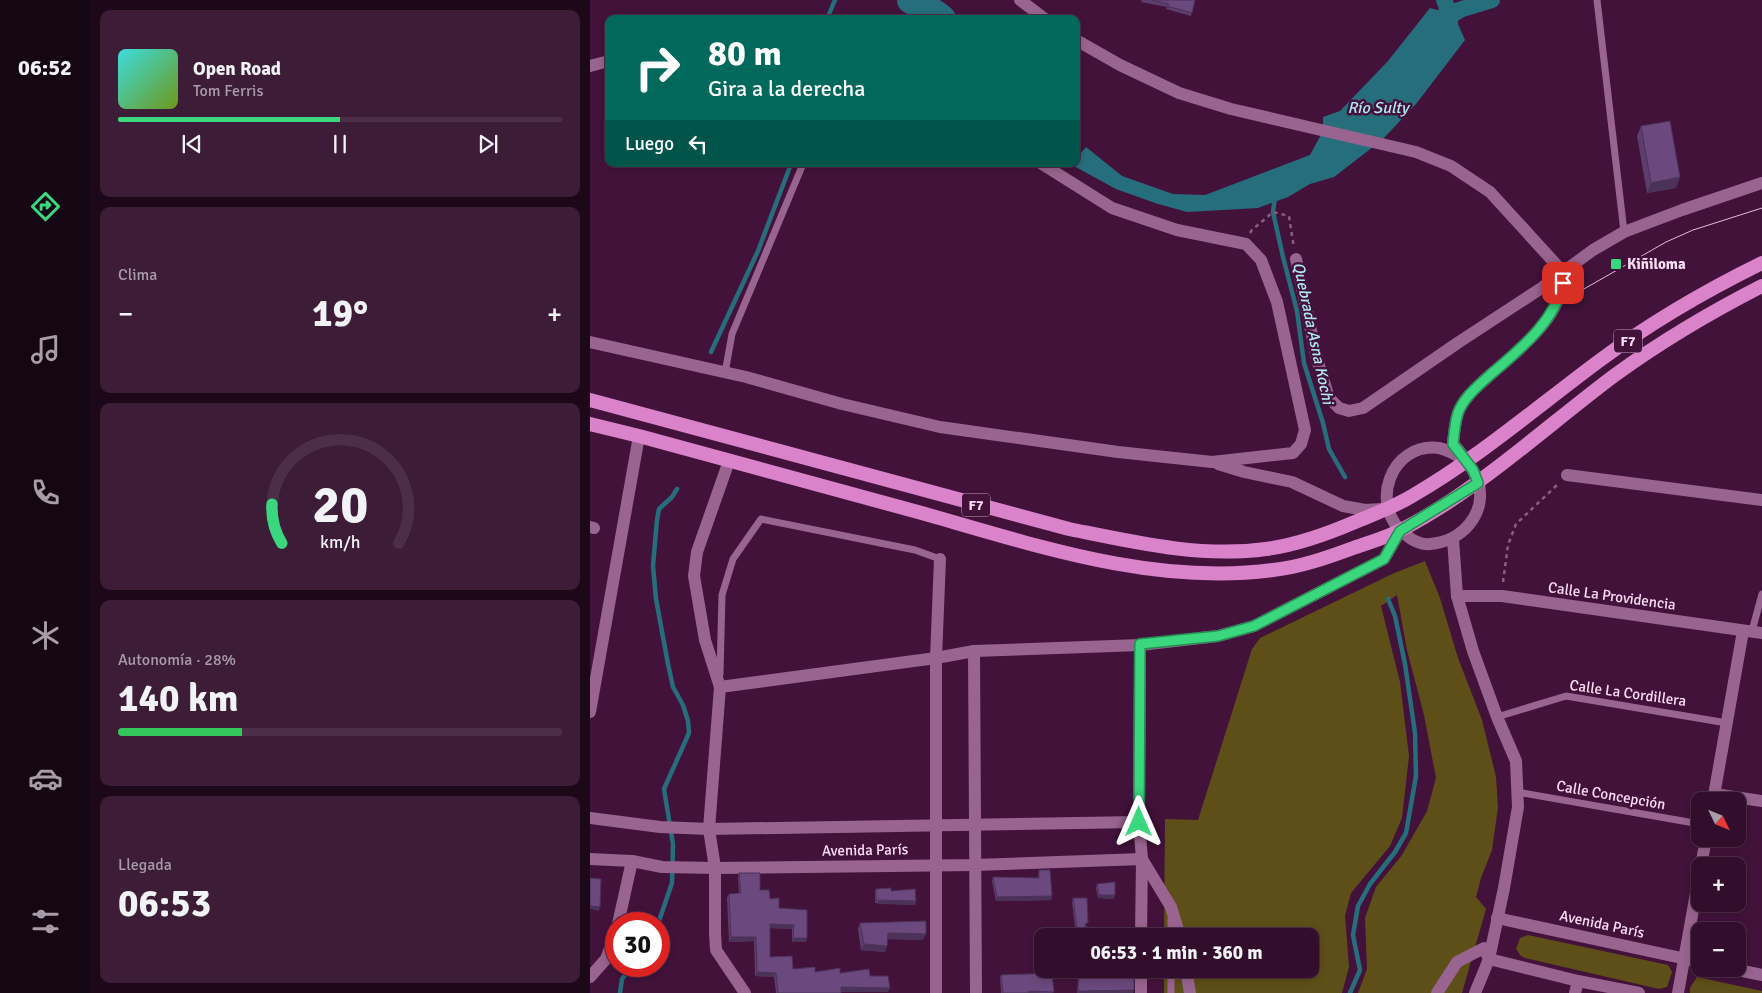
<!DOCTYPE html>
<html lang="es">
<meta charset="utf-8">
<style>
body{margin:0;font-family:Signika,sans-serif;background:#3d1c38;color:#f1f3f6;height:100vh;display:flex;flex-direction:column;font-size:19px;white-space:nowrap}
*{box-sizing:border-box;margin:0}
p{font-size:16px;color:#a89ca9}
.icon{flex:none;width:28px;height:28px;fill:none;stroke:currentColor;stroke-width:2;stroke-linecap:round;stroke-linejoin:round}
.map{position:relative;flex:1;overflow:hidden}
.details{display:flex;flex-direction:column;gap:10px;padding:10px;background:#1c0818;width:500px}
.details>*{flex:none}
.guide{position:absolute;left:15px;top:15px;width:475px;height:152px;border-radius:10px;box-shadow:0 2px 8px #0003,0 0 0 1px #4d2e48;background:#00695c;color:#fff;overflow:hidden}
.needle{width:32px;rotate:133deg}
.buttons{position:absolute;left:1101px;top:792px;display:grid;gap:10px}
.buttons a{display:grid;place-items:center;width:55px;height:55px;border-radius:10px;background:#320e2c;box-shadow:0 2px 8px #0003,0 0 0 1px #4d2e48;font-size:25px}
.speed{position:absolute;left:15px;top:912px;display:flex;gap:10px;font-size:25px;font-weight:700;text-align:center}
.speed>*{display:grid;place-content:center;width:65px;height:65px;border-radius:50%;background:#320e2c;box-shadow:0 2px 8px #0003,0 0 0 1px #4d2e48;line-height:1}
.speed .limit{border:8px solid #d22;background:#fff;color:#111}
.pin{position:absolute;display:grid;place-items:center;width:42px;height:42px;color:#fff;margin:-21px;border-radius:10px;box-shadow:0 2px 8px #0006}
.me{position:absolute;width:55px;margin:-28px;rotate:0deg;stroke-linejoin:round;filter:drop-shadow(0 0 4px #0008)}
.turn{display:flex;align-items:center;gap:18px;height:105px;padding:0 20px;font-size:22px}
.turn .icon{width:65px;height:65px;stroke-width:2.5}
.turn b{display:block;font-size:35px;line-height:42px}
.then{display:flex;align-items:center;height:48px;padding:0 20px;background:#0003;gap:10px;font-size:19px}
.big{font-size:38px;font-weight:700;line-height:1.1}
.details .tile{flex:1;display:flex;flex-direction:column;justify-content:center;gap:8px;min-width:0;padding:0 18px;border-radius:10px;background:#3d1c38}
.details .dial{align-items:center;gap:0}
.dial svg{height:130px;overflow:visible;fill:none;stroke:#4d2e48;stroke-width:7;stroke-linecap:round;text-anchor:middle}
.dial text{fill:#f1f3f6;stroke:none}
.song{display:flex;align-items:center;gap:15px}
.cover{width:60px;height:60px;border-radius:8px;background:linear-gradient(135deg,hsl(180 70% 55%),hsl(80 70% 35%))}
.played{height:5px;border-radius:2px;background:linear-gradient(90deg,#3ad77f 50%,#4d2e48 50%)}
.keys{display:flex;justify-content:space-around;direction:ltr}
.heat{display:flex;justify-content:space-between;align-items:center;font-size:28px;direction:ltr}
.charge{height:8px;border-radius:4px;background:linear-gradient(90deg,#34c759 28%,#4d2e48 0)}
.trip{position:absolute;left:444px;top:928px;width:285px;height:50px;border-radius:10px;background:#320e2c;box-shadow:0 2px 8px #0003,0 0 0 1px #4d2e48;font-weight:700;line-height:50px;text-align:center}
main{display:flex;flex:1;min-height:0}
.tabs{display:flex;flex-direction:column;width:90px;justify-content:space-around;align-items:center;background:#140612;color:#a89ca9}
.tabs .icon{width:35px;height:35px}
.tabs .selected{color:#3ad77f}
.tabs b{font-size:22px;color:#f1f3f6}
.map>svg:first-child{display:block}
</style>
<main>
<nav class="tabs">
<b>06:52</b>
<svg class="icon selected" aria-label="directions" viewBox="0 0 24 24"><path d="M12 3l9 9-9 9-9-9zM9 14v-3h6M13 9l2 2-2 2"/></svg>
<svg class="icon" aria-label="music" viewBox="0 0 24 24"><path d="M9 18V5l10-2v13"/><circle cx="6" cy="18" r="3"/><circle cx="16" cy="16" r="3"/></svg>
<svg class="icon" aria-label="phone" viewBox="0 0 24 24"><path d="M5 4h4l2 5-3 2q2 4 5 5l2-3 5 2v4C11 20 4 13 5 4z"/></svg>
<svg class="icon" aria-label="climate" viewBox="0 0 24 24"><path d="M12 3v18M4 7l16 10M4 17L20 7"/></svg>
<svg class="icon" aria-label="car" viewBox="0 0 24 24"><path d="M5 17H2v-5l4-1 3-4h7l3 4 3 1v5h-3M9 17h6M6 11h13"/><circle cx="7" cy="17" r="2"/><circle cx="17" cy="17" r="2"/></svg>
<svg class="icon" aria-label="filters" viewBox="0 0 24 24"><path d="M4 7h16M4 17h16"/><circle cx="9" cy="7" r="2"/><circle cx="15" cy="17" r="2"/></svg>
</nav>
<section class="details">
<div class="tile">
<div class="song"><i class="cover"></i><div><b>Open Road</b><p>Tom Ferris</p></div></div>
<div class="played"></div>
<div class="keys"><svg class="icon" aria-label="previous" viewBox="0 0 24 24"><path d="M18 5L8 12l10 7zM5 5v14"/></svg><svg class="icon" aria-label="pause" viewBox="0 0 24 24"><path d="M8 5v14M16 5v14"/></svg><svg class="icon" aria-label="next" viewBox="0 0 24 24"><path d="M6 5l10 7-10 7zM19 5v14"/></svg></div>
</div>
<div class="tile"><p>Clima</p>
<div class="heat"><a>−</a><b class="big">19°</b><a>+</a></div>
</div>
<div class="tile dial"><svg viewBox="0 0 100 80">
<path d="M14 69A42 42 0 1 1 86 69"/>
<path d="M14 69A42 42 0 0 1 8 45" stroke="#3ad77f"/>
<text x="50" y="56" font-size="32" font-weight="700">20</text>
<text x="50" y="72" font-size="11">km/h</text>
</svg></div>
<div class="tile"><p>Autonomía · 28%</p><b class="big">140 km</b><div class="charge"></div></div>
<div class="tile"><p>Llegada</p><b class="big">06:53</b></div>
</section>
<div class="map">
<svg width="1172" height="993" viewBox="0 0 1172 993">
<rect width="100%" height="100%" fill="#42123b"/>
<g fill="#5e4f18">
<polygon points="835,561 850,598 868,658 892,720 906,777 908,807 902,850 891,878 886,897 896,909 872,993 768,993 777,969 775,918 786,887 812,855 837,811 846,778 834,715 817,650 807,595 791,606 810,682 819,756 812,818 800,846 761,893 755,916 759,967 752,993 574,993 574,969 720,969 720,936 574,936 575,819 608,820 662,649 670,638 802,574"/>
<polygon points="938,935 1078,965 1082,972 1077,987 1069,989 935,958 931,956 926,949 930,938"/>
<polygon points="1107,977 1172,991 1172,993 1100,993 1100,988"/>
</g>
<polygon fill="#276e7c" points="867,2 868,4 869,4 873,12 868,18 868,24 875,40 826,104 792,140 744,177 720,184 698,197 668,208 597,212 565,203 526,189 482,165 486,164 486,159 496,147 532,176 583,194 615,195 720,155 733,131 733,117 750,111 798,61 840,8 847,10"/>
<g fill="none" stroke-linecap="round" stroke-linejoin="round">
<g stroke="#276e7c" stroke-width="4.5">
<polyline points="237,19 245,0"/>
<polyline points="685,197 683,212 693,257 707,311 714,363 733,423 739,449 755,477"/>
<polyline points="121,352 168,251 201,164"/>
<polyline points="68,924 82,883 83,844 74,789 99,733 98,721 93,705 83,687 78,664 66,599 63,566 67,520 69,509 82,497 87,489"/>
<polyline points="30,993 32,979 42,966"/>
<polyline points="760,993 770,970 763,935 768,906 780,884 805,852 816,833 826,776 825,733 815,664 805,616 798,599"/>
</g>
<g stroke="#276e7c" stroke-width="16">
<polyline points="854,0 857,7"/>
<polyline points="860,16 872,9 902,0"/>
</g>
<polyline stroke="#276e7c" stroke-width="28" points="321,0 344,13 352,19"/>
<g stroke="#895f82" stroke-width="2.5" stroke-dasharray="4 4" stroke-linecap="butt">
<polyline points="660,233 662,230 683,212 699,216 704,248"/>
<polyline points="913,582 918,545 926,524 967,485"/>
</g>
<g stroke="#9a6490" stroke-width="7">
<polyline points="1007,0 1034,232"/>
<polyline points="135,373 142,334 213,164"/>
<polyline points="1162,631 1172,594"/>
<polyline points="130,674 132,595 143,559 171,519 325,550 350,559"/>
<polyline points="907,717 976,696 1137,723"/>
<polyline points="927,792 1110,824"/>
<polyline points="581,936 581,920"/>
<polyline points="581,993 581,969"/>
</g>
<g stroke="#9a6490" stroke-width="12">
<polyline points="0,66 19,61"/>
<polyline points="706,259 727,359 739,398 749,408 759,411 773,408 869,342 950,289 1003,250 1034,232 1092,210 1172,183"/>
<polyline points="0,342 156,377 252,404 350,427 528,452 622,462 703,453 711,444 715,430 687,302 671,260 656,244 587,230 522,208 452,164"/>
<polyline points="139,461 107,552 104,576 115,640 130,687 119,829 125,868 125,933 126,950 155,993"/>
<polyline points="628,464 654,472 702,482 753,506 775,510 792,509"/>
<polyline points="977,475 1172,500"/>
<polyline points="0,527 4,528"/>
<polyline points="863,539 867,596 883,651 907,717 926,761 928,807 914,888 899,959 885,993"/>
<polyline points="867,596 912,596 1172,633"/>
<polyline points="550,645 549,822 552,859 551,936"/>
<polyline points="130,687 346,658 350,559"/>
<polyline points="1124,794 1172,801"/>
<polyline points="1123,801 1153,631"/>
<polyline points="0,818 70,827 119,829 549,822"/>
<polyline points="0,859 42,861 72,867 125,868 385,865 552,859 581,907 590,936"/>
<polyline points="1111,866 1116,839"/>
<polyline points="907,918 1110,962"/>
<polyline points="28,924 42,861"/>
<polyline points="596,969 600,993"/>
<polyline points="1143,969 1172,975"/>
<polyline points="0,977 16,959 26,932"/>
<polyline points="551,993 551,969"/>
<polyline points="847,993 867,962 894,948 899,959 988,981 1049,993"/>
<polyline points="985,993 988,981"/>
<polyline points="1088,993 1110,871"/>
</g>
<g stroke="#9a6490" stroke-width="12">
<polyline points="430,0 455,19"/>
<path d="M486,40L530,65L589,93L641,109L826,152L861,166L900,192L973,272C976,314 929,350 900,375C888,386 874,397 868,413C865,422 864,434 863,443C872,455 883,467 888,481C898,514 871,542 840,544C830,545 823,541 816,535C778,507 800,442 849,448C859,450 867,455 876,461"/>
<polyline points="384,651 386,993"/>
<polyline points="0,712 49,436"/>
<polyline points="346,993 346,658 384,651 550,645 628,636 664,626 794,559 810,531"/>
</g>
<g stroke="#da83ca" stroke-width="14">
<path d="M0,400L479,529C543,542 610,558 676,549C707,545 737,534 765,522C784,514 804,507 822,496C888,458 947,407 1009,361C1060,323 1115,291 1172,263"/>
<path d="M0,424L49,436C142,462 235,487 328,512C442,544 562,586 683,570C711,567 739,557 766,547C781,542 797,537 811,530C890,489 954,428 1025,375C1072,341 1121,312 1172,286"/>
</g>
<polyline stroke="#dfbdd8" stroke-width="1" points="987,293 1076,242 1103,230 1172,208"/>
</g>
<g fill="#5c3e6c">
<polygon points="552,0 605,0 601,16 576,9 577,7 551,2"/>
<polygon points="1051,126 1090,177 1086,188 1057,193 1047,136"/>
<polygon points="449,870 462,896 461,900 406,901 402,881 403,877 448,878"/>
<polygon points="149,873 180,899 189,908 217,910 216,942 202,942 202,929 180,928 180,957 203,969 225,972 280,976 298,992 251,992 251,993 186,993 184,977 165,976 164,941 139,942 137,898 139,894 149,893 148,878"/>
<polygon points="507,884 524,899 508,898 506,888"/>
<polygon points="286,889 301,891 326,901 325,905 285,903 285,892"/>
<polygon points="483,898 497,927 495,926 493,936 486,936 482,902"/>
<polygon points="270,923 333,940 297,939 297,946 295,952 271,950 268,929"/>
<polygon points="489,973 543,993 487,993 488,976"/>
<polygon points="411,975 464,993 411,993 410,978"/>
</g>
<g fill="#4b3258">
<polygon points="1090,177 1086,188 1057,193 1061,183"/>
<polygon points="509,895 525,895 524,899 508,898"/>
<polygon points="462,896 461,900 406,901 407,897"/>
<polygon points="289,901 326,901 325,905 287,904"/>
<polygon points="0,906 10,907 9,911 0,909"/>
<polygon points="180,924 204,925 202,929 178,928"/>
<polygon points="298,933 336,934 333,940 296,939"/>
<polygon points="141,937 166,937 164,941 139,942"/>
<polygon points="203,938 217,938 216,942 202,942"/>
<polygon points="274,944 297,946 295,952 271,950"/>
<polygon points="167,972 186,973 184,977 165,976"/>
<polygon points="251,987 300,988 298,992 249,992"/>
<polygon points="544,990 543,993 487,993 488,991"/>
<polygon points="439,991 464,992 438,993"/>
</g>
<g fill="#6b487d" stroke="#4b3258">
<polygon points="562,0 605,0 602,13 577,6 579,4"/>
<polygon points="1080,121 1090,177 1061,183 1051,126"/>
<polygon points="449,870 460,870 462,896 407,897 403,877 449,878"/>
<polygon points="149,873 170,873 170,890 179,890 180,899 189,898 189,908 217,910 217,938 203,938 204,925 180,924 180,957 202,956 203,969 225,967 225,972 250,968 250,973 279,969 280,976 298,976 300,988 251,987 251,993 188,993 186,973 167,972 166,937 141,937 139,894 151,893"/>
<polygon points="0,878 11,879 10,907 0,906"/>
<polygon points="525,882 525,895 509,895 507,884"/>
<polygon points="301,888 301,891 325,889 326,901 286,900 286,889"/>
<polygon points="483,898 497,898 498,923 496,923 493,936 488,936"/>
<polygon points="336,921 336,934 298,933 297,946 274,944 270,923"/>
<polygon points="462,973 464,992 439,991 439,993 413,993 411,975"/>
<polygon points="489,973 513,974 544,973 544,990 488,991"/>
</g>
<g fill="none" stroke-linecap="round" stroke-linejoin="round">
<g stroke="#268c53" stroke-width="12">
<path id="route" d="M549,822L550,644L628,636L664,626L794,559L810,531L888,483L883,470L863,444C864,434 865,422 868,413C874,397 888,386 900,375C929,350 965,322 973,283"/>
</g>
<use href="#route" stroke="#3ad77f" stroke-width="9"/>
</g>
<rect fill="#3ad77f" stroke="#42123b" stroke-width="2" x="1020" y="258" width="12" height="12" rx="2.5"/>
<g text-anchor="middle" stroke-width="5" stroke-linejoin="round" paint-order="stroke">
<g fill="#42123b" stroke="#c4a0bd" stroke-width="1">
<rect x="1024" y="329.5" width="28" height="23" rx="4"/>
<rect x="372" y="493.5" width="28" height="23" rx="4"/>
</g>
<g font-size="14" font-weight="bold" fill="#fcddf5">
<text x="1038" y="346">F7</text>
<text x="386" y="510">F7</text>
</g>
<g font-size="15" font-weight="bold" fill="#fcddf5" stroke="#42123b" text-anchor="start">
<text x="1037" y="269">Kiñiloma</text>
</g>
<g font-size="15" fill="#fcddf5" stroke="#42123b">
<text transform="translate(1022 596) rotate(8)" y="5">Calle La Providencia</text>
<text transform="translate(1038 693) rotate(8)" y="5">Calle La Cordillera</text>
<text transform="translate(1021 795) rotate(10)" y="5">Calle Concepción</text>
<text transform="translate(275 850) rotate(-1)" y="5">Avenida París</text>
<text transform="translate(1012 924) rotate(12)" y="5">Avenida París</text>
</g>
<g font-size="16" font-style="italic" fill="#b0e8f5" stroke="#42123b">
<text x="788" y="113">Río Sulty</text>
<text transform="translate(724 333) rotate(78)" y="6">Quebrada Asna Kochi</text>
</g>
</g>
</svg>
<div class="buttons">
<a><svg class="needle" viewBox="-14 -14 28 28"><path d="M0-13l5 13h-10z" fill="#e53935"/><path d="M0 13l5-13h-10z" fill="#a89ca9"/></svg></a>
<a>+</a>
<a>−</a>
</div>
<div class="speed"><div class="limit">30</div></div>
<div class="pin" style="left:973px;top:283px;background:#d93025"><svg class="icon" aria-label="arrive" viewBox="0 0 24 24"><path d="M6 21V4h12l-3 4 3 4H6"/></svg></div>
<svg class="me" style="left:549px;top:822px" viewBox="-20 -20 40 40"><path d="M0-17L14 15 0 8-14 15z" fill="#3ad77f" stroke="#fff" stroke-width="4"/></svg>
<div class="trip">06:53 · 1 min · 360 m</div>
<div class="guide">
<div class="turn"><svg class="icon" aria-label="right" viewBox="0 0 24 24"><path d="M7 20v-9h11M14 6l5 5-5 5"/></svg><div><b>80 m</b>Gira a la derecha</div></div>
<div class="then">Luego<svg class="icon" aria-label="left" viewBox="0 0 24 24"><path d="M17 20v-9H6M10 6l-5 5 5 5"/></svg></div>
</div>
</div>
</main>
